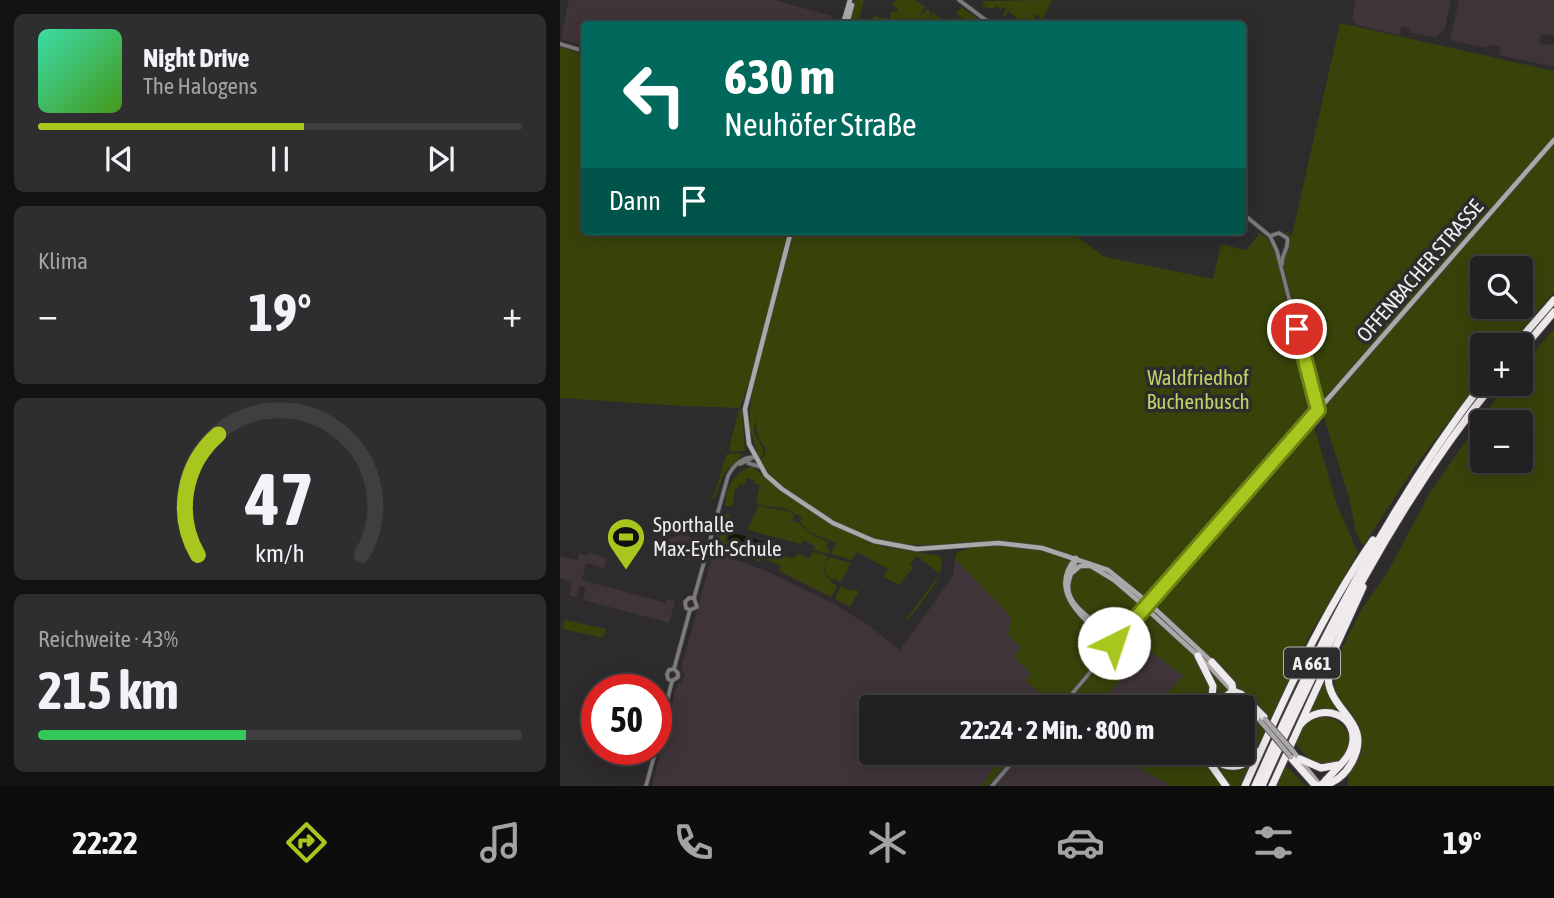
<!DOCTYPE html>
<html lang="de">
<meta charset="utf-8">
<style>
body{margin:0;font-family:"Asap Condensed",sans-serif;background:#2e2d2f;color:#f1f3f6;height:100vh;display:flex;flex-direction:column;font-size:26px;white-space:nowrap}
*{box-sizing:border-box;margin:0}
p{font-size:23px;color:#a2a3a5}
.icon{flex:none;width:38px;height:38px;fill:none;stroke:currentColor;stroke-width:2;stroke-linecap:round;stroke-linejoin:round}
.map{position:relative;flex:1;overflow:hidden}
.panel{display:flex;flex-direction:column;gap:14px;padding:14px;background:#131213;width:560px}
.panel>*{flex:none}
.banner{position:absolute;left:21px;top:21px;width:665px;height:214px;border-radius:7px;box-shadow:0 4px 18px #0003,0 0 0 2px #3f3e40;background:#00695c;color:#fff;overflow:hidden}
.tools{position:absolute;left:910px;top:256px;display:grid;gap:14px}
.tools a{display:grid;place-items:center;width:63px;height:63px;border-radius:7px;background:#222022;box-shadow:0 4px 18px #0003,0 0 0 2px #3f3e40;font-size:35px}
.speed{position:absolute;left:21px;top:674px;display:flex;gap:14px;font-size:35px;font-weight:700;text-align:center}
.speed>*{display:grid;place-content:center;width:91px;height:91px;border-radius:50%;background:#222022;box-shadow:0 4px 18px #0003,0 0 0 2px #3f3e40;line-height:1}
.speed .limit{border:10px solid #d22;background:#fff;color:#111}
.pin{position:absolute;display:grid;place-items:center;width:60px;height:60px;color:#fff;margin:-30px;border:4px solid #fff;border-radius:50%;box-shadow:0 2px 7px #0007}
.me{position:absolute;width:77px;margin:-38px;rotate:41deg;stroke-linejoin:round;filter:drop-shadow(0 0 5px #0008)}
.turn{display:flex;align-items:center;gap:24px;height:147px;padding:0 28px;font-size:32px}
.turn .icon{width:91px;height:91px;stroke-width:2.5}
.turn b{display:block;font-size:49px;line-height:60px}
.then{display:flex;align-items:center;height:66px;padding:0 28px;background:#0003;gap:14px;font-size:26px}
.big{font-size:52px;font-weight:700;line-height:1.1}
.panel .tile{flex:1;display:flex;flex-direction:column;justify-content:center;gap:10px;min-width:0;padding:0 24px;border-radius:10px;background:#2e2d2f}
.panel .dial{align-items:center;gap:0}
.dial svg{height:182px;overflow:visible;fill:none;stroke:#3f3e40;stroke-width:7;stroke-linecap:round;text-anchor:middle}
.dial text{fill:#f1f3f6;stroke:none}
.song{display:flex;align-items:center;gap:21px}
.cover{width:84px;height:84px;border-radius:10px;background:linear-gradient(135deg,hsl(160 70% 55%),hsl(100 70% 35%))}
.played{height:7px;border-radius:4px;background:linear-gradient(90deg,#a7c71e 55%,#3f3e40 55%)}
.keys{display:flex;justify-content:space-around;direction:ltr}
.heat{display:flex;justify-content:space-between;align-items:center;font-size:38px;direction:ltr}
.charge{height:10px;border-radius:5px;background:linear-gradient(90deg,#34c759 43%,#3f3e40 0)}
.trip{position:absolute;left:299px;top:695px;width:396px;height:70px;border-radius:7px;background:#222022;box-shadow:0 4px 18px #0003,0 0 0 2px #3f3e40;font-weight:700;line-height:70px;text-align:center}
.menu{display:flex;height:112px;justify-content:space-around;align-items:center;background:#0e0d0e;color:#a2a3a5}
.menu .icon{width:49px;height:49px}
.menu .on{color:#a7c71e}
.menu b{font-size:32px;color:#f1f3f6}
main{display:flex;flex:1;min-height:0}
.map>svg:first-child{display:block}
</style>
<main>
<section class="panel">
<div class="tile">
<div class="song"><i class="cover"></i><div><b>Night Drive</b><p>The Halogens</p></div></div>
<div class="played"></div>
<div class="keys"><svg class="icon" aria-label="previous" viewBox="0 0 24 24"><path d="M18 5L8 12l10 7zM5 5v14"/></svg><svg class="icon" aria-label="pause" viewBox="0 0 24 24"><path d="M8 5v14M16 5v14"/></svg><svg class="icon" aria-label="next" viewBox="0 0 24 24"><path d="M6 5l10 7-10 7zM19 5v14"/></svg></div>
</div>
<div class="tile"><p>Klima</p>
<div class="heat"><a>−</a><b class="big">19°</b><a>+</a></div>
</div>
<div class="tile dial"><svg viewBox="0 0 100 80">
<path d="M14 69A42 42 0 1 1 86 69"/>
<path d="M14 69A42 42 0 0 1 23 16" stroke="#a7c71e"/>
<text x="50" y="56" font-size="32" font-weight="700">47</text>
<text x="50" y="72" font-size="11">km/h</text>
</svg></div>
<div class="tile"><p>Reichweite · 43%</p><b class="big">215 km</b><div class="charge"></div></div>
</section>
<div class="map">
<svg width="994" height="786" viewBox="0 0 994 786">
<rect width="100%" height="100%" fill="#2e2b2d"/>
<g fill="#3e3439">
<polygon points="9,0 214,0 272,16 270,24 24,24 24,46 4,40 1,37"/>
<polygon points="796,0 891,0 884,31 876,37 851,33 847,27 842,26 839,35 797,25 792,19"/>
<polygon points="899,0 994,0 994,36 981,34 979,43 988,45 994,43 994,67 939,55 940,47 929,45 926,48 890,40"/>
<polygon points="122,534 139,540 131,561 100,555 100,542"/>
<polygon points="19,553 28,556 29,553 47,558 44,568 26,563 22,580 106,603 107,599 115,601 109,623 23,600 26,587 20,586 17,598 9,595 12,582 0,578 0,556 17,560"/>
<polygon points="159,554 207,571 276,605 308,625 340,650 393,576 395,559 451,617 448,635 461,646 471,674 466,680 497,706 504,698 514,707 312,707 312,752 583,753 571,762 611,786 92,786 115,691 118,684 122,682 125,675 121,668 151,560 152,556"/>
<polygon points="588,650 623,675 595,707 517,707 532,692 540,702"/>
</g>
<g fill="#38430a" fill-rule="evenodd">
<polygon points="295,0 304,0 298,24 289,24"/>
<polygon points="335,0 355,0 365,7 360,14 362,15 367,9 371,12 367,20 373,13 383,20 382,23 310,24 314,16 330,19 331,12 337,11 338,7 332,6 333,2 336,2"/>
<polygon points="425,0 426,1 492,0 481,24 478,24 481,19 477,14 472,20 473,24 464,24 448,11 445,17 443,16 446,9 443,7 441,10 437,5 434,9 427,8 426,6 424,7 422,6"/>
<polygon points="402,7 425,24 387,24 396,15 394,19 400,24 403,19 396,13"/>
<path d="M780,23L994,71V292L949,345H922V377L856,465L803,546L796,532L789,498L748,366L723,263L729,244L725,233L730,231L728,236L732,235ZM922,268H961V306H922Z"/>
<path d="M0,47L24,54V231H509L545,257L653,279L661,244L686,250L700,233L708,239L717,257L749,410L777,505L798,553L750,634L695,752C683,765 673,764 657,758L654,760C667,771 682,769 694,759L682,786H669L651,762L649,764L664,786H611L570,762L574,757H580L583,753L682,752V707H595L623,675L588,650L540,702L532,692L517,707L504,699L496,707L465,680L471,673L454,658L461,647L448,635L451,617L395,559L396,553L407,549L406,542C336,551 300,540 243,500C226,489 211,478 200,460L204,456L206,449L198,437L195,419L194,433L203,449V455L199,458L189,427L192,386L188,385L180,408L123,406L0,398Z"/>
<path d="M994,329V786H787L789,775L801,754L802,736L792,714L777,697L772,668L802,608L826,575L871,491L945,385L961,383V367ZM922,422H961V460H922Z"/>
<polygon points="179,409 182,410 185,451 171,452 169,449"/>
<polygon points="173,453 184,454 164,473 156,496 149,501 155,493 166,455"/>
<path d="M193,467L220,491L284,531L325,547L380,556C390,575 358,604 348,621L347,618L380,574L357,556L350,564L353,568L339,585L324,577L328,569L297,552L292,560L271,554L276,543L247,531L240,521L242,517L236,514L235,515C225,503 207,510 196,503L200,485L194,483V480L187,478L184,485L179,484L178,489H175L173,506H165C165,489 176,469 193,467Z"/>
<polygon points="198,506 231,512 234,516 232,521 239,523 247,532 268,542 266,547 270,549 269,554 254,550 255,546 243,540 241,544 188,530"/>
<path d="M164,513L170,515L167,522L169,523L165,541L203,551L200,562C177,552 139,544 164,513Z"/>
<polygon points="205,551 231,558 238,556 236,552 249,559 253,552 268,556 264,571 267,577 277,587 271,597 219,571 221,566 203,558"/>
<path d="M270,557L291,563L280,583L275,578L273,580C263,575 264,565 270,557Z"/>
<polygon points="310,570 290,607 275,599 281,586 291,591 293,589 298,591"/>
<polygon points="4,620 46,629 43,638 3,629"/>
<path d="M765,672C764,696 783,716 796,735L787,767L769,782L786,760L795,738L776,712L743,719Z"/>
<path d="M766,716C790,725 797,740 779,760C757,771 748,758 734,742C741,727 749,719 766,716Z"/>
<polygon points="442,753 444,753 445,760 446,757 444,766 427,786 422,786"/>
<polygon points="724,764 746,786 716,786"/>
</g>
<polygon fill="#111601" points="170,532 205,542 203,550 168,541"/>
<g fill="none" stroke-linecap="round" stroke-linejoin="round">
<g stroke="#494648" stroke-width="5">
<g id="tertiary">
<polyline points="399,0 431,24"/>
<polyline points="0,44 24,51"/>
<polyline points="682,213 710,236 717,251 757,410"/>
<path d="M710,236L719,233L727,238C730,248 721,254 722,264"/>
<polyline points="753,398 760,401 767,400"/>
<polyline points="188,463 201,467"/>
<polyline points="180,464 194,457"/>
<path d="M134,598L168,476C173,466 182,457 194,457"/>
<polyline points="130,610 126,608 125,602 129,598 134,598"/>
<polyline points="130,610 137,607 134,598"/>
<polyline points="114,669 130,610"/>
<polyline points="112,681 108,679 107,674 109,670 114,669"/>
<polyline points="112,681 118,677 118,673 114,669"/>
<polyline points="501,707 553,645"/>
<polyline points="96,747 112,681"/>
<polyline points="86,786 96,749"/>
<polyline points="432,786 461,752"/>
</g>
</g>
<g stroke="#494648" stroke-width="6">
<g id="secondary">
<polyline points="283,24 290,0"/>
<polyline points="287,24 292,5"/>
<polyline points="231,231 185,409 189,444 206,475 222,489 273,523 314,541 357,549 438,543 482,548 548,570 585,600"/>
<path d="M516,558C485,594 529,622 553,645L994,140"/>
<path d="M516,559C514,569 508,577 508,587C508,608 538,623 552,636L554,642"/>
<polyline points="526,563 554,580 582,604"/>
<polyline points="513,572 520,566 530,566"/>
<polyline points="594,608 652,662"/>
<polyline points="590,612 649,666 702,723"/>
<polyline points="732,750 760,785"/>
</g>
</g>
<g stroke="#494648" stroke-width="9">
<g id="motorway">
<polyline points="955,345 994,300"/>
<polyline points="961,351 994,312"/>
<polyline points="638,656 653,686 651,707"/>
<polyline points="652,662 672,684 673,691 681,694 704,717"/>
<polyline points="652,707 673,691"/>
<polyline points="662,707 673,692"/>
<polyline points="682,711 696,717"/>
<path d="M741,724C761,701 800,715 792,746C788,762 770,773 761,786"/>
<polyline points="642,752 666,786"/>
<path d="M648,752C663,772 684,770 698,752"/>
<polyline points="732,759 754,784 760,786"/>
<polyline points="740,759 761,768 778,765"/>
<path d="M685,786C723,701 760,617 813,540"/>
<path d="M695,786C758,644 828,507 923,383"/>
<path d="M702,786C765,644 835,505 934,383"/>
<polyline points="712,786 803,587"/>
<path d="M763,786C776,782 786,774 792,762C816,717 760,712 769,666"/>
</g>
</g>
<use href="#tertiary" stroke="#7d7b7c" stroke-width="3.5"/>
<use href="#secondary" stroke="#aba8a9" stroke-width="4.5"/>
<use href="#motorway" stroke="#efeaec" stroke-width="7"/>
<g stroke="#494648" stroke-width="6" stroke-linecap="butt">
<g id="secondary-bridge">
<polyline points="585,600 594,608"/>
<polyline points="582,604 590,612"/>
<polyline points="705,719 732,750"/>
<polyline points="702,723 731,757"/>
</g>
</g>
<use href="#secondary-bridge" stroke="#aba8a9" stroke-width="4.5"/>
</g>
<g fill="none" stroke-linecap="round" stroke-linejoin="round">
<g stroke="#6d8114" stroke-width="18">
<polyline id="route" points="554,643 758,410 737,329"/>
</g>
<use href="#route" stroke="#a7c71e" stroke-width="12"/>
</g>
<defs>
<g id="stadium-pin" transform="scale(2.0125)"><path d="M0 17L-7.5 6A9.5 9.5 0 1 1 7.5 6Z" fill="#a7c71e" stroke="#2e2b2d"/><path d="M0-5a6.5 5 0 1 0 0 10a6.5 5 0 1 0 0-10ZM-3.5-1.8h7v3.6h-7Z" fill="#111"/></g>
</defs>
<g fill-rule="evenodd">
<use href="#stadium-pin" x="66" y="537"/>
</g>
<g text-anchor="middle" stroke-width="7" stroke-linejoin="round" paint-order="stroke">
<rect fill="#2e2b2d" stroke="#b5b3b4" stroke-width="2" x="724" y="647.5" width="56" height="31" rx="5"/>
<g font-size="19" font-weight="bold" fill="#efedee">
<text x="752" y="670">A 661</text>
</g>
<g font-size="21" fill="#efedee" stroke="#2e2b2d">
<text transform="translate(860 271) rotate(-49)" y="7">OFFENBACHER STRASSE</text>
</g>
<g font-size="21" fill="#bbd56a" stroke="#2e2b2d">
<text x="638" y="385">Waldfriedhof<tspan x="638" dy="24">Buchenbusch</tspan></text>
</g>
<g font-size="21" fill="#efedee" stroke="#2e2b2d" text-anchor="start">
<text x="93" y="532">Sporthalle<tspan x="93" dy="24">Max-Eyth-Schule</tspan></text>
</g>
</g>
</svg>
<div class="tools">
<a><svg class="icon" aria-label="search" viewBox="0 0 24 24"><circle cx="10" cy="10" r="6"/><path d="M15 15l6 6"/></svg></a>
<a>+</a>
<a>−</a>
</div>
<div class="speed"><div class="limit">50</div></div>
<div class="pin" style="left:737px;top:329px;background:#d93025"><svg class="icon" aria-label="arrive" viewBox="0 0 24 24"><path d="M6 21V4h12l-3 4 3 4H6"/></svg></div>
<svg class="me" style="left:554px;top:643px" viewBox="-20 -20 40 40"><circle r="19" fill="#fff"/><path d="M0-13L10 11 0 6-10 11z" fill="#a7c71e"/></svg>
<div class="trip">22:24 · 2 Min. · 800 m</div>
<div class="banner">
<div class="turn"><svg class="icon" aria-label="left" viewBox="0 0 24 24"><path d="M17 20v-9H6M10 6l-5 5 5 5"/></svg><div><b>630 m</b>Neuhöfer Straße</div></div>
<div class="then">Dann<svg class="icon" aria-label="arrive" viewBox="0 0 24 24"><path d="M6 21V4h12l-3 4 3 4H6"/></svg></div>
</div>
</div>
</main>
<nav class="menu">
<b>22:22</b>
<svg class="icon on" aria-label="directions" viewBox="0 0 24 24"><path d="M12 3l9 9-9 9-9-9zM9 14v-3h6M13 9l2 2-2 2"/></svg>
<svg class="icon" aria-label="music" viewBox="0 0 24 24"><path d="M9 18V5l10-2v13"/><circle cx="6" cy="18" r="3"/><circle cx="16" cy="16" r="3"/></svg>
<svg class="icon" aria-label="phone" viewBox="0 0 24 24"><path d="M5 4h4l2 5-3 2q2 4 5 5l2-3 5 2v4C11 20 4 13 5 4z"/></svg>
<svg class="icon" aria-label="climate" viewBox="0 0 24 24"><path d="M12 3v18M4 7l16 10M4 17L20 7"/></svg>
<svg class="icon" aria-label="car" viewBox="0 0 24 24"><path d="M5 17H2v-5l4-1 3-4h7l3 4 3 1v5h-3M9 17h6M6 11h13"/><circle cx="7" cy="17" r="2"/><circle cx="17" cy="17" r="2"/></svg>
<svg class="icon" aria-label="filters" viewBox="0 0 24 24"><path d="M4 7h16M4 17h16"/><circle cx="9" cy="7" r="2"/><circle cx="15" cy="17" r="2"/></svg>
<b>19°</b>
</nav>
